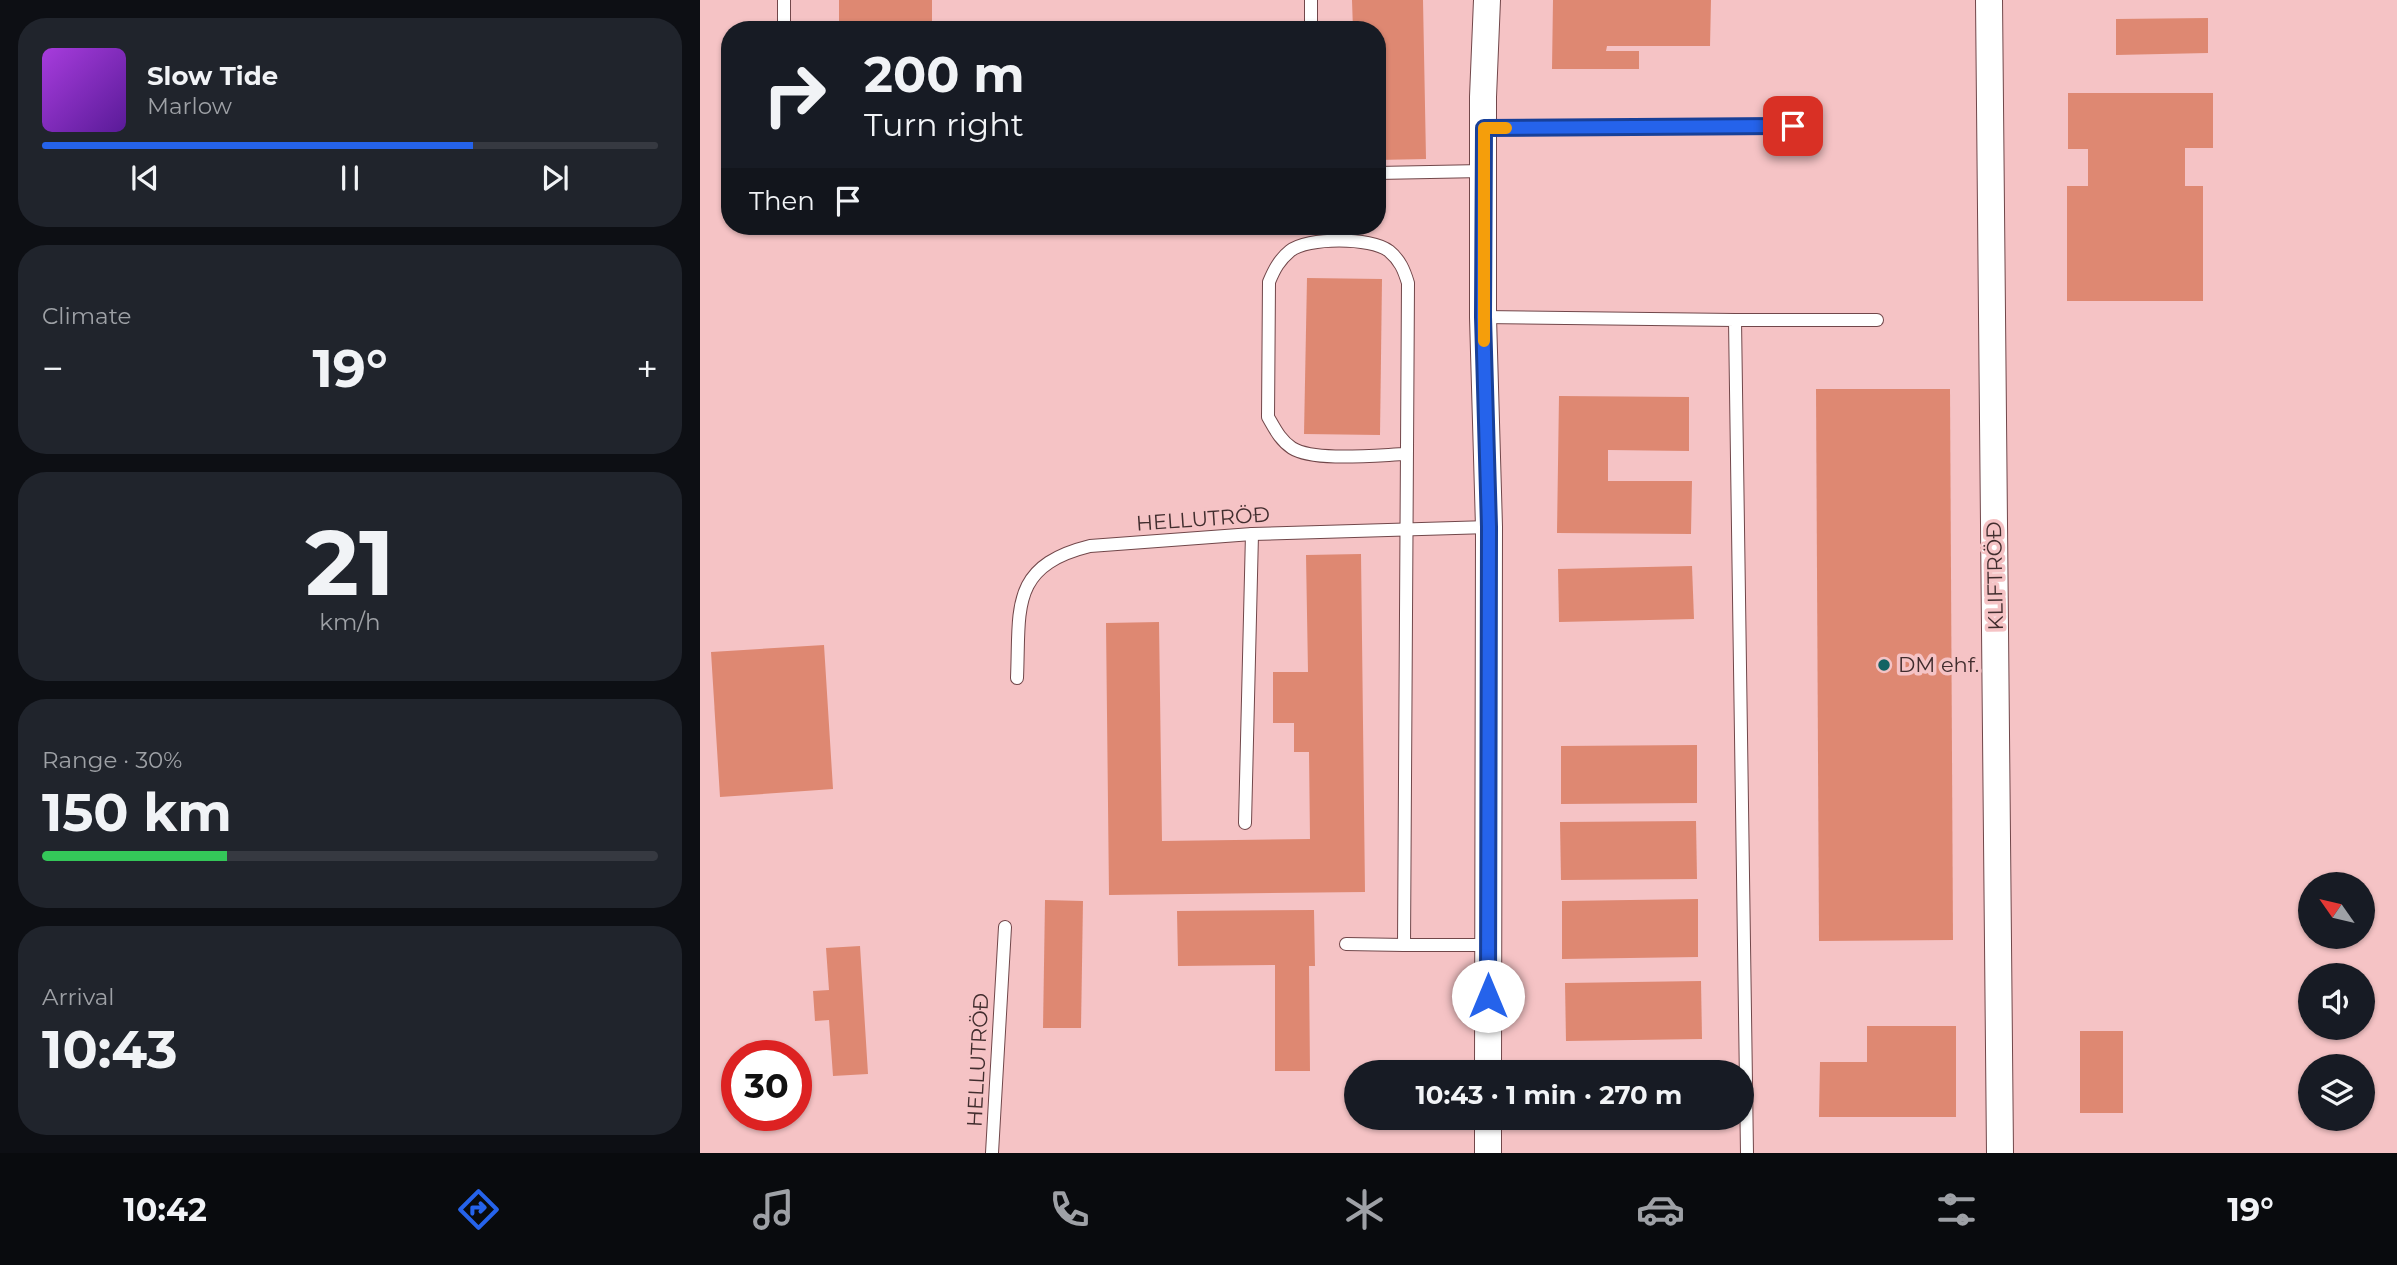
<!DOCTYPE html>
<meta charset="utf-8">
<style>
body{margin:0;font-family:Montserrat,sans-serif;background:#20242c;color:#f1f3f6;height:100vh;display:flex;flex-direction:column;font-size:26px;white-space:nowrap}
*{box-sizing:border-box;margin:0}
p{font-size:23px;color:#9ea1a6}
.icon{flex:none;width:38px;height:38px;fill:none;stroke:currentColor;stroke-width:2;stroke-linecap:round;stroke-linejoin:round}
.map{position:relative;flex:1;overflow:hidden}
.sheet{display:flex;flex-direction:column;gap:18px;padding:18px;background:#0d0f14;width:700px}
.sheet>*{flex:none}
.top-card{position:absolute;left:21px;top:21px;width:665px;height:214px;border-radius:28px;box-shadow:0 2px 5px #0004;background:#171b24;color:#f1f3f6;overflow:hidden}
.needle{width:46px;rotate:304deg}
.buttons{position:absolute;left:1598px;top:872px;display:grid;gap:14px}
.buttons a{display:grid;place-items:center;width:77px;height:77px;border-radius:50%;background:#171b24;box-shadow:0 2px 5px #0004;font-size:35px}
.speed{position:absolute;left:21px;top:1040px;display:flex;gap:14px;font-size:35px;font-weight:700;text-align:center}
.speed>*{display:grid;place-content:center;width:91px;height:91px;border-radius:50%;background:#171b24;box-shadow:0 2px 5px #0004;line-height:1}
.speed .limit{border:10px solid #d22;background:#fff;color:#111}
.pin{position:absolute;display:grid;place-items:center;width:60px;height:60px;color:#fff;margin:-30px;border-radius:14px;box-shadow:0 4px 10px #0006}
.me{position:absolute;width:77px;margin:-38px;rotate:0deg;stroke-linejoin:round;filter:drop-shadow(0 0 5px #0008)}
.turn{display:flex;align-items:center;gap:24px;height:147px;padding:0 28px;font-size:32px}
.turn .icon{width:91px;height:91px;stroke-width:2.5}
.turn b{display:block;font-size:49px;line-height:60px}
.then{display:flex;align-items:center;height:66px;padding:0 28px;background:#0003;gap:14px;font-size:26px}
.big{font-size:52px;font-weight:700;line-height:1.1}
.sheet .card{flex:1;display:flex;flex-direction:column;justify-content:center;gap:10px;min-width:0;padding:0 24px;border-radius:28px;background:#20242c}
.sheet .dial{align-items:center;gap:0}
.dial b{font-size:91px;line-height:1}
.song{display:flex;align-items:center;gap:21px}
.cover{width:84px;height:84px;border-radius:10px;background:linear-gradient(135deg,hsl(280 70% 55%),hsl(270 70% 35%))}
.played{height:7px;border-radius:4px;background:linear-gradient(90deg,#2563eb 70%,#363941 70%)}
.keys{display:flex;justify-content:space-around;direction:ltr}
.heat{display:flex;justify-content:space-between;align-items:center;font-size:38px;direction:ltr}
.charge{height:10px;border-radius:5px;background:linear-gradient(90deg,#34c759 30%,#363941 0)}
.trip{position:absolute;left:644px;top:1060px;width:410px;height:70px;border-radius:35px;background:#171b24;box-shadow:0 2px 5px #0004;font-weight:700;line-height:70px;text-align:center}
.tab-bar{display:flex;height:112px;justify-content:space-around;align-items:center;background:#090b0e;color:#9ea1a6}
.tab-bar .icon{width:49px;height:49px}
.tab-bar .active{color:#2563eb}
.tab-bar b{font-size:32px;color:#f1f3f6}
main{display:flex;flex:1;min-height:0}
.map>svg:first-child{display:block}
</style>
<main>
<section class="sheet">
<div class="card">
<div class="song"><i class="cover"></i><div><b>Slow Tide</b><p>Marlow</p></div></div>
<div class="played"></div>
<div class="keys"><svg class="icon" aria-label="previous" viewBox="0 0 24 24"><path d="M18 5L8 12l10 7zM5 5v14"/></svg><svg class="icon" aria-label="pause" viewBox="0 0 24 24"><path d="M8 5v14M16 5v14"/></svg><svg class="icon" aria-label="next" viewBox="0 0 24 24"><path d="M6 5l10 7-10 7zM19 5v14"/></svg></div>
</div>
<div class="card"><p>Climate</p>
<div class="heat"><a>−</a><b class="big">19°</b><a>+</a></div>
</div>
<div class="card dial"><b>21</b><p>km/h</p></div>
<div class="card"><p>Range · 30%</p><b class="big">150 km</b><div class="charge"></div></div>
<div class="card"><p>Arrival</p><b class="big">10:43</b></div>
</section>
<div class="map">
<svg width="1697" height="1153" viewBox="0 0 1697 1153">
<rect width="100%" height="100%" fill="#f5c3c5"/>
<g fill="#de8872">
<rect x="139" y="0" width="93" height="30"/>
<polygon points="652,0 723,0 726,159 677,160 677,30 653,30"/>
<polygon points="853,0 1011,0 1010,46 907,46 906,51 939,51 939,69 852,69"/>
<polygon points="1508,18 1508,53 1416,55 1416,19"/>
<polygon points="1368,93 1513,93 1513,148 1485,148 1485,186 1503,186 1503,301 1367,301 1367,186 1388,186 1388,149 1368,149"/>
<polygon points="607,278 682,279 680,435 604,434"/>
<polygon points="1116,389 1250,389 1253,940 1119,941"/>
<polygon points="859,396 989,397 989,451 908,450 908,481 992,481 991,534 857,533"/>
<polygon points="661,554 665,892 409,895 406,623 459,622 462,841 610,839 609,752 594,752 594,723 573,723 573,672 608,672 606,555"/>
<polygon points="992,566 994,619 859,622 858,569"/>
<polygon points="124,645 133,789 20,797 11,652"/>
<polygon points="997,745 997,803 861,804 861,746"/>
<polygon points="996,821 997,879 861,880 860,822"/>
<polygon points="998,899 998,957 862,959 862,901"/>
<polygon points="345,900 383,901 381,1028 343,1028"/>
<polygon points="614,910 615,966 609,966 610,1071 575,1071 575,965 478,966 477,911"/>
<polygon points="160,946 168,1074 133,1076 129,1020 115,1021 113,991 129,990 126,948"/>
<polygon points="1001,981 1002,1039 866,1041 865,983"/>
<polygon points="1167,1026 1256,1026 1256,1117 1119,1117 1120,1062 1167,1062"/>
<rect x="1380" y="1031" width="43" height="82"/>
<polygon points="1002,1060 1003,1073 867,1073 867,1062"/>
</g>
<g fill="none" stroke-linecap="round" stroke-linejoin="round">
<g stroke="#71474a" stroke-width="14">
<g id="lane">
<polyline points="84,0 84,30"/>
<polyline points="611,0 611,30"/>
<polyline points="784,128 1093,126"/>
<polyline points="677,173 783,171"/>
<polyline points="783,317 1035,320 1047,1153"/>
<polyline points="1035,320 1177,320"/>
<path d="M706,454C678,455 614,462 592,448C580,440 575,429 568,417L569,282C574,270 579,260 590,251C607,237 671,237 689,251C700,260 704,270 708,283L704,945H787"/>
<path d="M317,678C320,609 309,566 390,546L552,534L789,527"/>
<polyline points="545,823 552,534"/>
<polyline points="646,944 704,945"/>
<polyline points="292,1153 305,927"/>
</g>
</g>
<g stroke="#71474a" stroke-width="28">
<g id="street">
<polyline points="787,0 783,97 783,317 789,527 788,1073"/>
<polyline points="1289,0 1300,1153"/>
<polyline points="788,1118 788,1153"/>
</g>
</g>
<use href="#lane" stroke="#fff" stroke-width="12"/>
<use href="#street" stroke="#fff" stroke-width="26"/>
</g>
<g fill="none" stroke-linecap="round" stroke-linejoin="round">
<g stroke="#184099" stroke-width="18">
<polyline id="route" points="788,996 789,527 783,317 784,128 1093,126"/>
</g>
<use href="#route" stroke="#2563eb" stroke-width="12"/>
<polyline stroke="#f59e0b" stroke-width="12" points="784,341 784,128 806,128"/>
</g>
<circle fill="#136363" stroke="#f5c3c5" stroke-width="2.5" cx="1184" cy="665" r="7"/>
<g text-anchor="middle" stroke-width="7" stroke-linejoin="round" paint-order="stroke">
<g font-size="21" fill="#412d2e" stroke="#f5c3c5">
<text transform="translate(503 519) rotate(-4)" y="7">HELLUTRÖÐ</text>
<text transform="translate(1295 576) rotate(-91)" y="7">KLIFTRÖÐ</text>
<text transform="translate(278 1060) rotate(-87)" y="7">HELLUTRÖÐ</text>
</g>
<g font-size="21" fill="#412d2e" stroke="#f5c3c5" text-anchor="start">
<text x="1198" y="672">DM ehf.</text>
</g>
</g>
</svg>
<div class="buttons">
<a><svg class="needle" viewBox="-14 -14 28 28"><path d="M0-13l5 13h-10z" fill="#e53935"/><path d="M0 13l5-13h-10z" fill="#9ea1a6"/></svg></a>
<a><svg class="icon" aria-label="sound" viewBox="0 0 24 24"><path d="M4 9h4l5-4v14l-5-4H4zM17 9q2 3 0 6"/></svg></a>
<a><svg class="icon" aria-label="layers" viewBox="0 0 24 24"><path d="M12 4l9 5-9 5-9-5zM3 14l9 5 9-5"/></svg></a>
</div>
<div class="speed"><div class="limit">30</div></div>
<div class="pin" style="left:1093px;top:126px;background:#d93025"><svg class="icon" aria-label="arrive" viewBox="0 0 24 24"><path d="M6 21V4h12l-3 4 3 4H6"/></svg></div>
<svg class="me" style="left:788px;top:996px" viewBox="-20 -20 40 40"><circle r="19" fill="#fff"/><path d="M0-13L10 11 0 6-10 11z" fill="#2563eb"/></svg>
<div class="trip">10:43 · 1 min · 270 m</div>
<div class="top-card">
<div class="turn"><svg class="icon" aria-label="right" viewBox="0 0 24 24"><path d="M7 20v-9h11M14 6l5 5-5 5"/></svg><div><b>200 m</b>Turn right</div></div>
<div class="then">Then<svg class="icon" aria-label="arrive" viewBox="0 0 24 24"><path d="M6 21V4h12l-3 4 3 4H6"/></svg></div>
</div>
</div>
</main>
<nav class="tab-bar">
<b>10:42</b>
<svg class="icon active" aria-label="directions" viewBox="0 0 24 24"><path d="M12 3l9 9-9 9-9-9zM9 14v-3h6M13 9l2 2-2 2"/></svg>
<svg class="icon" aria-label="music" viewBox="0 0 24 24"><path d="M9 18V5l10-2v13"/><circle cx="6" cy="18" r="3"/><circle cx="16" cy="16" r="3"/></svg>
<svg class="icon" aria-label="phone" viewBox="0 0 24 24"><path d="M5 4h4l2 5-3 2q2 4 5 5l2-3 5 2v4C11 20 4 13 5 4z"/></svg>
<svg class="icon" aria-label="climate" viewBox="0 0 24 24"><path d="M12 3v18M4 7l16 10M4 17L20 7"/></svg>
<svg class="icon" aria-label="car" viewBox="0 0 24 24"><path d="M5 17H2v-5l4-1 3-4h7l3 4 3 1v5h-3M9 17h6M6 11h13"/><circle cx="7" cy="17" r="2"/><circle cx="17" cy="17" r="2"/></svg>
<svg class="icon" aria-label="filters" viewBox="0 0 24 24"><path d="M4 7h16M4 17h16"/><circle cx="9" cy="7" r="2"/><circle cx="15" cy="17" r="2"/></svg>
<b>19°</b>
</nav>
